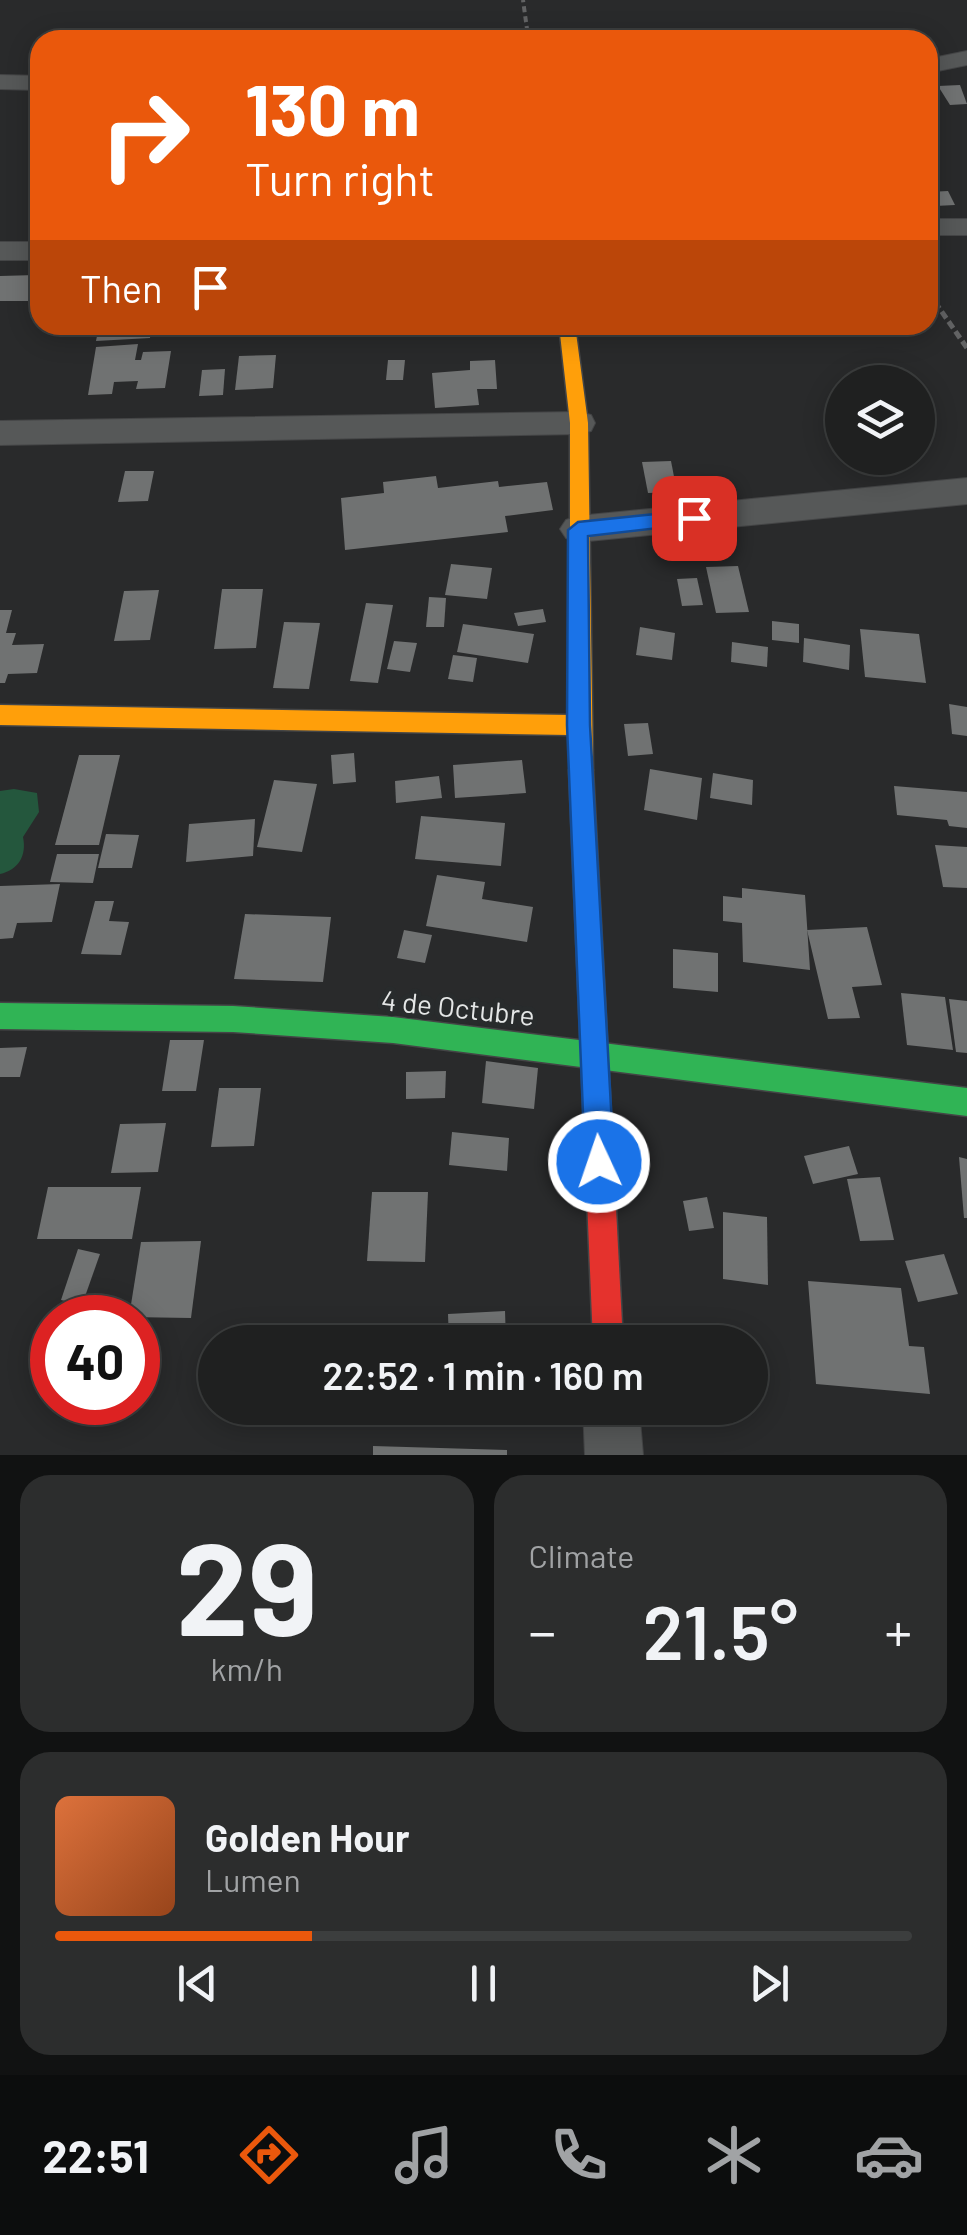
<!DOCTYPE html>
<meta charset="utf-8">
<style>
body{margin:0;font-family:Barlow,sans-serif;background:#2c2d2d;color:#f1f3f6;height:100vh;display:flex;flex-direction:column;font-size:38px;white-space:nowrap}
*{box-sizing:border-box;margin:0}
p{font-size:32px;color:#a1a3a5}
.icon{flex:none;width:55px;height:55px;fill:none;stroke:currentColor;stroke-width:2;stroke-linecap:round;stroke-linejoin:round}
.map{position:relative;height:1455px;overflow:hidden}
.sheet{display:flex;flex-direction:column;gap:20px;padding:20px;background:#111212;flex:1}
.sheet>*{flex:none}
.banner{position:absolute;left:30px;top:30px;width:908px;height:305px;border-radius:30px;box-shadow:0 5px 25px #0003,0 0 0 2px #3c3e3e;background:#ea580c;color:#fff;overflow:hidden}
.fabs{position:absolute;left:825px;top:365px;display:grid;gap:20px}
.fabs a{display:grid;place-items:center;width:110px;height:110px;border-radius:50%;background:#1f2020;box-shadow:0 5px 25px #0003,0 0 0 2px #3c3e3e;font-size:50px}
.speed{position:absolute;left:30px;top:1295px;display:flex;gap:20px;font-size:50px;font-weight:700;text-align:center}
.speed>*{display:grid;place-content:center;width:130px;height:130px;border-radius:50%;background:#1f2020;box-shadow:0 5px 25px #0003,0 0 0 2px #3c3e3e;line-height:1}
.speed .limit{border:15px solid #d22;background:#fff;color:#111}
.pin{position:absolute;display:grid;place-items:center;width:85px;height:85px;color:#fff;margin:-42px;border-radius:20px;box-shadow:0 5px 15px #0006}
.me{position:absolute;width:110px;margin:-55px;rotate:357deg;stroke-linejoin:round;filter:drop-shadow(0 0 8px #0008)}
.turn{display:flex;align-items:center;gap:35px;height:210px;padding:0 50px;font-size:45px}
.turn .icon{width:130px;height:130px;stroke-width:2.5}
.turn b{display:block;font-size:70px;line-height:85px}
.then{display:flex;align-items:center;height:95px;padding:0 50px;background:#0003;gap:20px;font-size:38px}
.big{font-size:75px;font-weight:600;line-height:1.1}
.sheet .tile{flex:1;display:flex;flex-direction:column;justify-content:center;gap:15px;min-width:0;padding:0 35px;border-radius:30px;background:#2c2d2d}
.sheet .dial{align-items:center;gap:0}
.dial b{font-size:130px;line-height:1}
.song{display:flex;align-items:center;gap:30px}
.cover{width:120px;height:120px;border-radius:15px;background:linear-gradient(135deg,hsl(20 70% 55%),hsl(20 70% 35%))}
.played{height:10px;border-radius:5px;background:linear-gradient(90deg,#ea580c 30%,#3c3e3e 30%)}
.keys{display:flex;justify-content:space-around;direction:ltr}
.heat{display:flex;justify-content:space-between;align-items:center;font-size:55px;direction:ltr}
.sheet .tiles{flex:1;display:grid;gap:20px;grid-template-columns:1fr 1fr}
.tile:last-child{grid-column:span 2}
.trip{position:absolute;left:198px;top:1325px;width:570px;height:100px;border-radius:50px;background:#1f2020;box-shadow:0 5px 25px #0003,0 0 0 2px #3c3e3e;font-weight:600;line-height:100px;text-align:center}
.tabs{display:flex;height:160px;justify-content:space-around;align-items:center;background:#0c0d0d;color:#a1a3a5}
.tabs .icon{width:70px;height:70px}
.tabs .selected{color:#ea580c}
.tabs b{font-size:45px;color:#f1f3f6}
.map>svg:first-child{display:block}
</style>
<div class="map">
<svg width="967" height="1455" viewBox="0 0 967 1455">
<rect width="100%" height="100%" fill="#292a2b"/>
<path fill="#24573d" d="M14,789L37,793L39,812L23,837C27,856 18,870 0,874V791Z"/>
<g fill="#707272">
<polygon points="960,85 967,104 950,105 938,86"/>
<polygon points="948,191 955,205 935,206 929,192"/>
<polygon points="36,275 28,301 0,301 0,276"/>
<polygon points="131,325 152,325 150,338 96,341 99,326"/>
<polygon points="138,344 135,360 141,360 143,352 171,351 165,388 136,389 138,381 114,382 112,394 88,395 96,347"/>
<polygon points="276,355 273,388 235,390 239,356"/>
<polygon points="388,360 405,360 403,380 386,380"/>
<polygon points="495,360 497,389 477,389 479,405 435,408 432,373 470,370 470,361"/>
<polygon points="225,369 223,395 199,396 202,370"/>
<polygon points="671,461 677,492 648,493 642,462"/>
<polygon points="125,471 154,471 148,501 118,502"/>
<polygon points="436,476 438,488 498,481 499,487 547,482 553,510 505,516 508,532 345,550 341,498 384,493 383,482"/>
<polygon points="451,564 492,568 487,599 445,595"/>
<polygon points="738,566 749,612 716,613 706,567"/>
<polygon points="697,578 703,605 682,606 677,579"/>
<polygon points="222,589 263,589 256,648 214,649"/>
<polygon points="159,590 150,640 114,641 124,591"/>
<polygon points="429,597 446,598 444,627 426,627"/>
<polygon points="366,603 393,605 378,683 350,681"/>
<polygon points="543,609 546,622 518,626 514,613"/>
<polygon points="0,610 12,610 6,633 16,633 12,645 44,644 37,673 8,674 5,683 0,683"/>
<polygon points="772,621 799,624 799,643 772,640"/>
<polygon points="284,622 320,623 309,689 273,688"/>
<polygon points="463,624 534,634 528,663 457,652"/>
<polygon points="640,627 675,633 672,660 636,655"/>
<polygon points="860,629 919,634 926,683 865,677"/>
<polygon points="804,638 850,645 849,670 803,662"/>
<polygon points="394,641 417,643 410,672 387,669"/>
<polygon points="732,642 768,647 767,667 731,662"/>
<polygon points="453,655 477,658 473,682 448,679"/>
<polygon points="949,704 967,707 967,736 952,734"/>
<polygon points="648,723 653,754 628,756 624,724"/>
<polygon points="354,753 356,782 333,784 331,755"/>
<polygon points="79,755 120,755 99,845 55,845"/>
<polygon points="522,760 526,793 455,798 453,765"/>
<polygon points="650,769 702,778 697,820 644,810"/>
<polygon points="713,773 753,780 752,805 710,798"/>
<polygon points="439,776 442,798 396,803 395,781"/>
<polygon points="274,780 317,784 302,852 257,847"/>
<polygon points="894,786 967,792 967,828 949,826 947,820 897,815"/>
<polygon points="421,816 505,823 501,866 415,859"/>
<polygon points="255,819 253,856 186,862 189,824"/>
<polygon points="106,834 139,835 132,868 98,868"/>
<polygon points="935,845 967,847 967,888 943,887"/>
<polygon points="57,854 99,854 93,883 50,882"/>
<polygon points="437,875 485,882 482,899 533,907 527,942 426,926"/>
<polygon points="60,884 52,922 17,923 13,938 0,939 0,886"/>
<polygon points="742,888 805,895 810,970 743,962 742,923 723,921 723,896 742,898"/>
<polygon points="95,901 114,901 109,921 129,922 121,955 81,954"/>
<polygon points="245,914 331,917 323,982 234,979"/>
<polygon points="867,927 882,985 852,987 860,1018 828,1019 807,930"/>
<polygon points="404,930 432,935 425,963 397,958"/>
<polygon points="673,949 718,953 718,992 673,988"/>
<polygon points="901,993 945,997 953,1050 907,1045"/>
<polygon points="949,999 967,1001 967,1053 956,1052"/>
<polygon points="170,1040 204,1040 196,1091 162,1091"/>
<polygon points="27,1047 20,1077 0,1077 0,1048"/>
<polygon points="486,1061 538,1068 534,1109 482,1103"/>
<polygon points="446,1071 445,1098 406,1099 406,1072"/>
<polygon points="219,1088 261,1088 254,1146 211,1147"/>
<polygon points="166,1123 158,1172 111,1173 120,1124"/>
<polygon points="452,1132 509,1138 507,1171 449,1165"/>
<polygon points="849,1146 858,1174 813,1184 804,1156"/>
<polygon points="959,1157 967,1159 967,1218 964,1218"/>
<polygon points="880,1177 894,1240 860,1241 847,1179"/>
<polygon points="48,1187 141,1187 132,1239 37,1239"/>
<polygon points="372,1192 428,1192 425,1262 367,1261"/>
<polygon points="707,1197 714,1228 689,1231 683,1201"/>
<polygon points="723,1212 767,1217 768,1285 723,1279"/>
<polygon points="201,1241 191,1318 129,1317 141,1242"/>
<polygon points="78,1249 100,1254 82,1305 61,1300"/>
<polygon points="944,1254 958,1294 918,1302 905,1261"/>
<polygon points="808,1281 901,1288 909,1346 924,1347 930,1394 816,1384"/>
<polygon points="505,1311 506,1342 449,1342 448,1314"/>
<polygon points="373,1446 507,1450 507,1455 373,1455"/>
</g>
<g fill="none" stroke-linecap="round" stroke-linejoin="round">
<g stroke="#444546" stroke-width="2">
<g id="street">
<polygon points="967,51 967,65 928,73 928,59"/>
<polygon points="0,75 40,76 40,90 0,89"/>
<rect x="928" y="219" width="39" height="16"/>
<rect x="0" y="242" width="40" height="18"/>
<polygon points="579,412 591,415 595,423 591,431 579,434 0,445 0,421"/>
<polygon points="967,478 967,504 578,542 566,538 560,529 566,520 578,516"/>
<polygon points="583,1408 639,1408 643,1455 585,1455"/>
</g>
</g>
<g stroke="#444546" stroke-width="3">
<polygon id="fast" points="0,1003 233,1006 393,1017 967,1088 967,1116 393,1043 233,1032 0,1029"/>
</g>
<g stroke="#444546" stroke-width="3">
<polygon id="slow" points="559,325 575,325 588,423 593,770 589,777 581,780 573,777 569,735 0,725 0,705 570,715 570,423"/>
</g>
<g stroke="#444546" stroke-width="3">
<polygon id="jam" points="581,760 589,763 593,770 623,1342 593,1342 569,770 573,763"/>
</g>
<polyline stroke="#626364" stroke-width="4" stroke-dasharray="6 4" stroke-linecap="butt" points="520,40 527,29 523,0"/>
<polyline stroke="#626364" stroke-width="5" stroke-dasharray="8 4" stroke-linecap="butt" points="928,292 967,348"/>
<use href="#street" fill="#565858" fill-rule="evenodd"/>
<use href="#fast" fill="#30b455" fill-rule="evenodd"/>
<use href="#slow" fill="#ff9f0a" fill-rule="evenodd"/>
<use href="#jam" fill="#e5322d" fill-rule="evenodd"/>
</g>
<polygon fill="#1a73e8" stroke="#114b97" stroke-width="2.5" points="694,510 702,512 702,523 588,536 590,725 614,1162 609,1172 599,1176 589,1172 585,1162 567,725 568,530 578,522"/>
<g text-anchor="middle" stroke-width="10" stroke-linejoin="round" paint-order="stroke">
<g font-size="28" fill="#e4e6e6" stroke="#282b2c">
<text transform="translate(458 1008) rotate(6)" y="10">4 de Octubre</text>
</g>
</g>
</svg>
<div class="fabs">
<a><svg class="icon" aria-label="layers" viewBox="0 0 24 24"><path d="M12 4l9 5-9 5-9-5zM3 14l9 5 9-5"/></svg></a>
</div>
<div class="speed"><div class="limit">40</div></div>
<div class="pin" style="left:694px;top:518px;background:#d93025"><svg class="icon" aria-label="arrive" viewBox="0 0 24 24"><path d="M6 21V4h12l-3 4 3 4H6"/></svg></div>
<svg class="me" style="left:599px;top:1162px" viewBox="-20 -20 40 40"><circle r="17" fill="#1a73e8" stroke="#fff" stroke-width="3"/><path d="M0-11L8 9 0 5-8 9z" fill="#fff"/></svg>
<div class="trip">22:52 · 1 min · 160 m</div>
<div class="banner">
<div class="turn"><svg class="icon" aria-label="right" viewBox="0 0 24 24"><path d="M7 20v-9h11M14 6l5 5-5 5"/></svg><div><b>130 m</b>Turn right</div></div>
<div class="then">Then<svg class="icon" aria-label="arrive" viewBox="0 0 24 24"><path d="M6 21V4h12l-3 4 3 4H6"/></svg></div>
</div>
</div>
<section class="sheet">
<div class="tiles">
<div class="tile dial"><b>29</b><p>km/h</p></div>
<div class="tile"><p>Climate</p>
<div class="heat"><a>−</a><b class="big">21.5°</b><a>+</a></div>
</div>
<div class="tile">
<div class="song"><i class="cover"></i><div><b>Golden Hour</b><p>Lumen</p></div></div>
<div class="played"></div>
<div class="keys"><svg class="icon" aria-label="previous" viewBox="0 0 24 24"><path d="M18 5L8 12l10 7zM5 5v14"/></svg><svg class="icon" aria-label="pause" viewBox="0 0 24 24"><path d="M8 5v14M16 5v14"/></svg><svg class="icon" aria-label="next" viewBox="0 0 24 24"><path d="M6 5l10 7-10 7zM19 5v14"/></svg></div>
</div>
</div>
</section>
<nav class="tabs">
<b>22:51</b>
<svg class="icon selected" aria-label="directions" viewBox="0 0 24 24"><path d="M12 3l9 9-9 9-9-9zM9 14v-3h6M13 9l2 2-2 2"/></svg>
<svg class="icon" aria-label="music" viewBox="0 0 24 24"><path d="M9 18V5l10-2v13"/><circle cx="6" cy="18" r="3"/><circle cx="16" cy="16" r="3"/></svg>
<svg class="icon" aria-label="phone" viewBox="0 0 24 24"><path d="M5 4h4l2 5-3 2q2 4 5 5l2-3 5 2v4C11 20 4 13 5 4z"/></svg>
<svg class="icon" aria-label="climate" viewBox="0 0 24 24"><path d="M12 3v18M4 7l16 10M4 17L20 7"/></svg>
<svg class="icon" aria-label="car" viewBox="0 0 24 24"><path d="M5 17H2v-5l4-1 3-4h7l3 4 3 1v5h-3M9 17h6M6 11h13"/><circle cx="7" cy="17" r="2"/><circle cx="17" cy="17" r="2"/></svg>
</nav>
